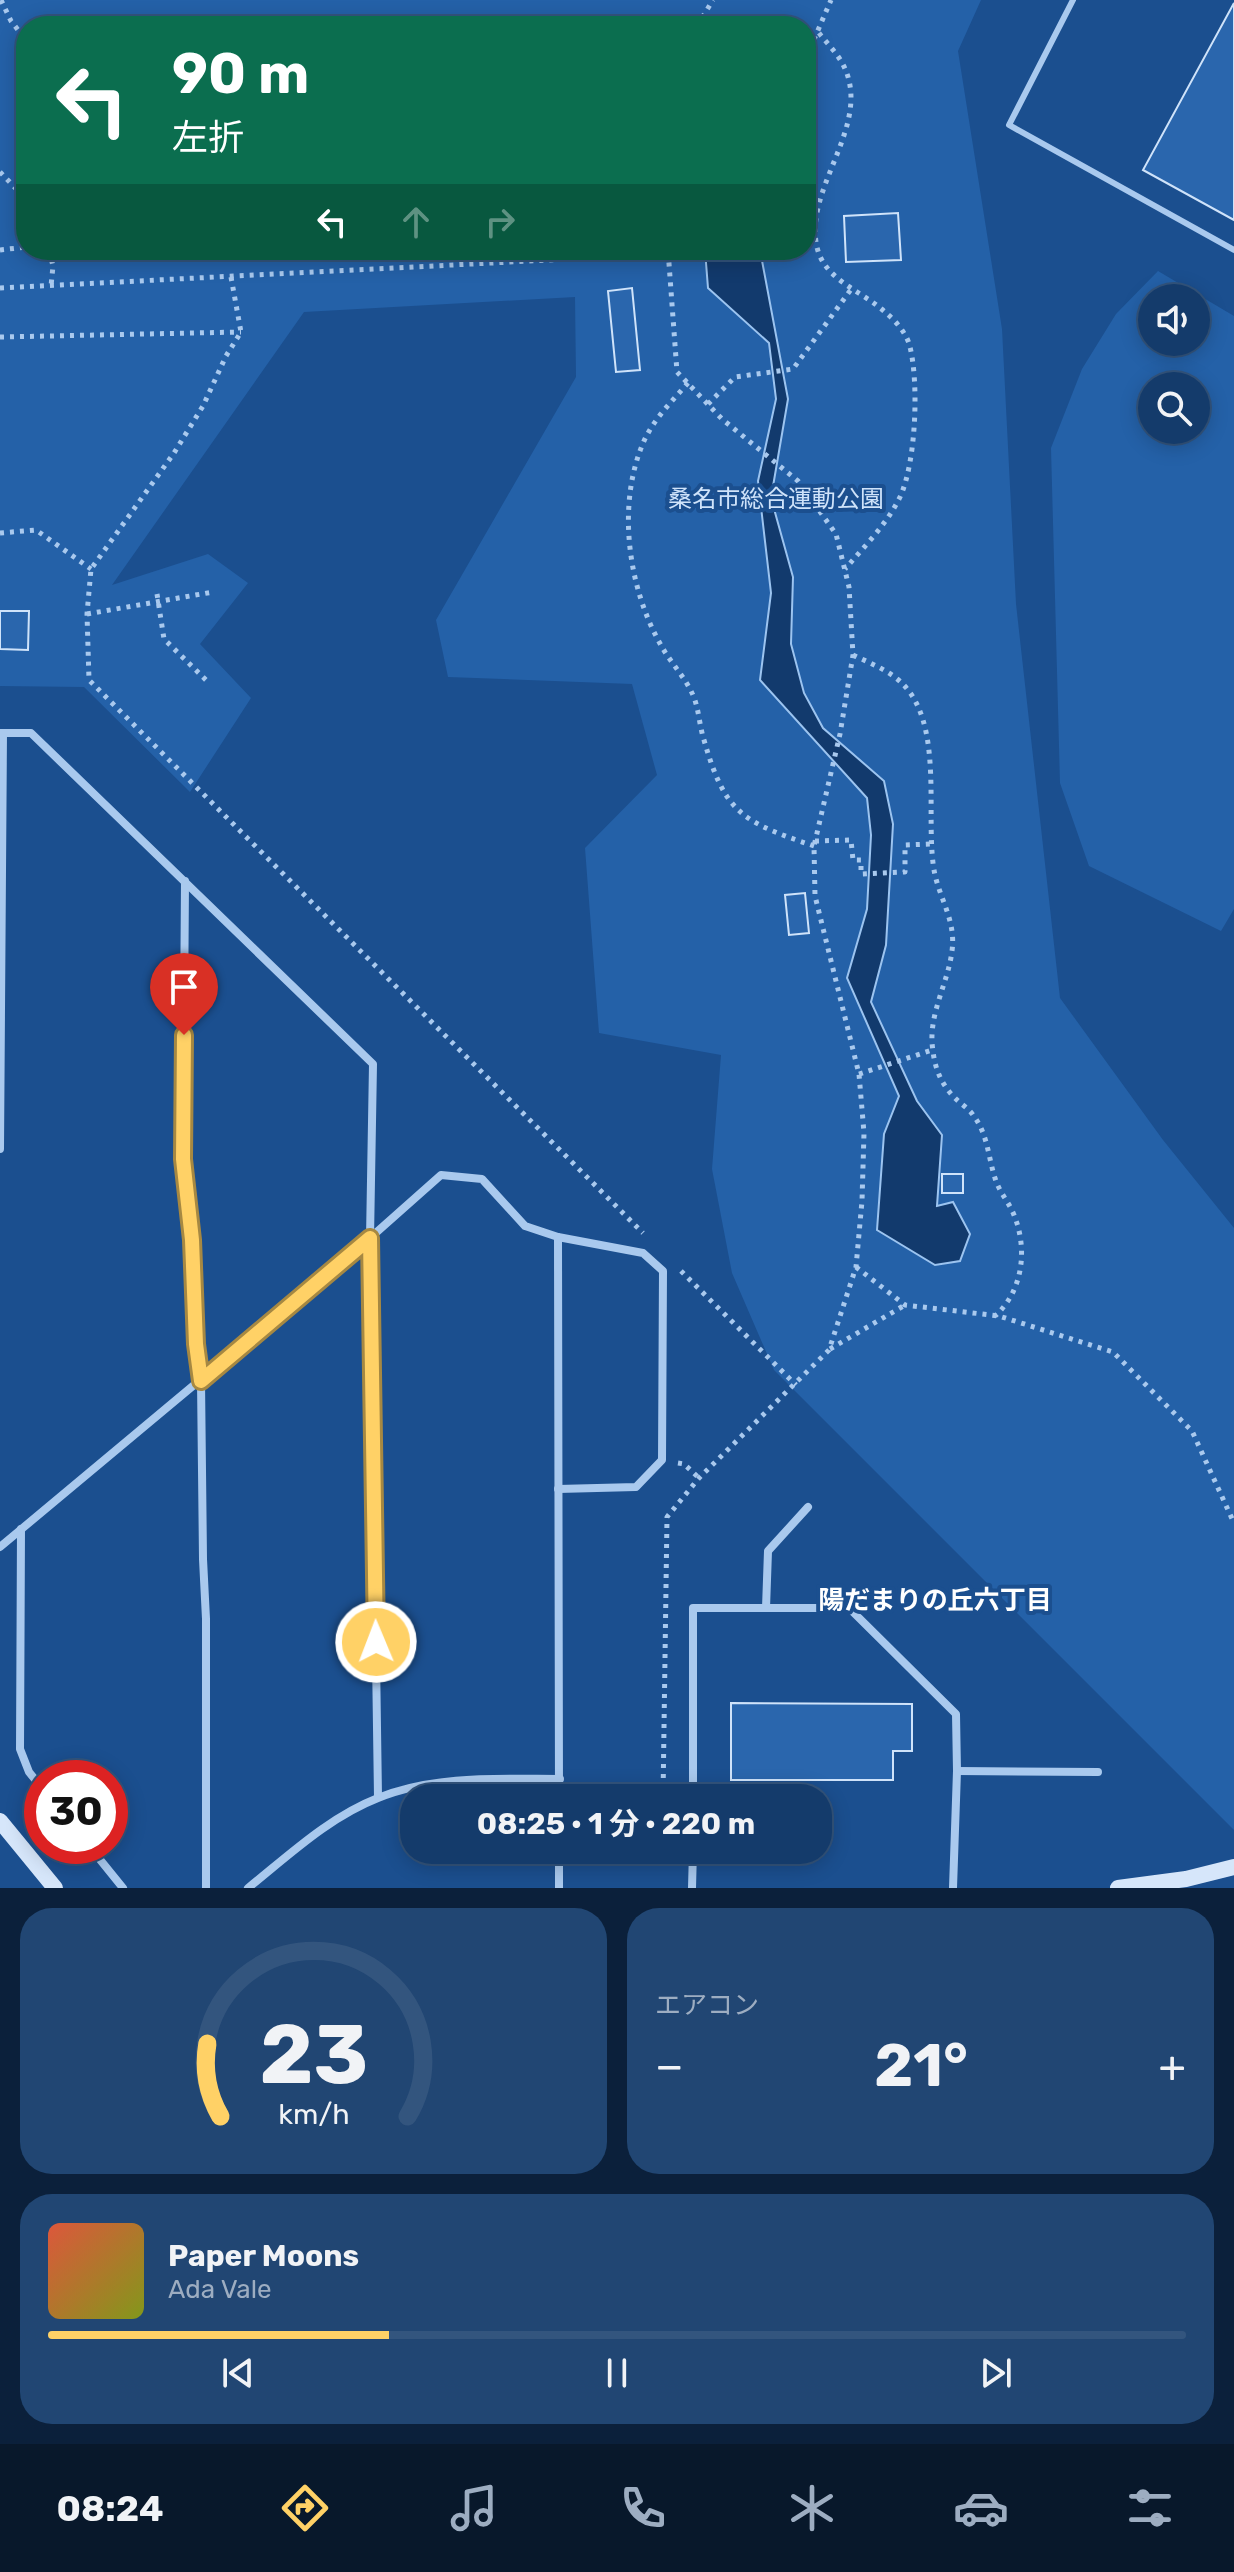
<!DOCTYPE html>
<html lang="ja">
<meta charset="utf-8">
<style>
body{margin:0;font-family:Rubik,"Noto Sans JP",sans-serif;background:#214673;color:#f1f3f6;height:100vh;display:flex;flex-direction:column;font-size:30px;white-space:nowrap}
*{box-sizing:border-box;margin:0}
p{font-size:26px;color:#9dadc1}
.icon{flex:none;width:44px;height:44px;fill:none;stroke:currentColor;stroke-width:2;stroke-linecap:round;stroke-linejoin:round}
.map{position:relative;height:1888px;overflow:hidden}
.details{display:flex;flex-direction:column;gap:20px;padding:20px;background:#0b203b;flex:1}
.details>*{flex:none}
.hud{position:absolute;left:16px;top:16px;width:800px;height:244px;border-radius:32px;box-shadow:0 4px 20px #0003,0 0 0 2px #33557e;background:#0b6e4f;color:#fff;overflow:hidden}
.tools{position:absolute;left:1138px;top:284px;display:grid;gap:16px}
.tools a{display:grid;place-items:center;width:72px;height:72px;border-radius:50%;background:#143b6b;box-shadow:0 4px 20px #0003,0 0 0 2px #33557e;font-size:40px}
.speed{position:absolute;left:24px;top:1760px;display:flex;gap:16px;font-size:40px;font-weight:700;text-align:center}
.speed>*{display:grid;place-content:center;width:104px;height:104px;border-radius:50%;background:#143b6b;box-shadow:0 4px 20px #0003,0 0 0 2px #33557e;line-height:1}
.speed .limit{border:12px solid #d22;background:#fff;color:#111}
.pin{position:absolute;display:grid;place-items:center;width:68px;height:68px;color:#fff;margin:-82px -34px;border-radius:50% 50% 50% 0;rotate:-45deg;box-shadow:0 0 8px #0007}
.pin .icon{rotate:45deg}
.me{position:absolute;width:88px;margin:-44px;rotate:359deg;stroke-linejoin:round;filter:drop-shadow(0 0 6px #0008)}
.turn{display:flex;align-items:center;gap:28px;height:168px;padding:0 24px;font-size:36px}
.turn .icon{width:104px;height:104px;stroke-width:2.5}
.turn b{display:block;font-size:56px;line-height:68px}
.lanes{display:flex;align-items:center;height:76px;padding:0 24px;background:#0003;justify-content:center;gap:40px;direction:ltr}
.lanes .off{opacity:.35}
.big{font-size:60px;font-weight:700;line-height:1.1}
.details .tile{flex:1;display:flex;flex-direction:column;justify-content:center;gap:12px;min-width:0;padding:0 28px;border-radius:32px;background:#214673}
.details .dial{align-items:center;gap:0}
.dial svg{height:208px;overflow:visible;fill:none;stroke:#33557e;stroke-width:7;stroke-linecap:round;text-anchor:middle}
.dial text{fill:#f1f3f6;stroke:none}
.song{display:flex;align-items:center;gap:24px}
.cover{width:96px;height:96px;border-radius:12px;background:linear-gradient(135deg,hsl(10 70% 55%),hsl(70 70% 35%))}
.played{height:8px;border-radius:4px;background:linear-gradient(90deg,#ffd166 30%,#33557e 30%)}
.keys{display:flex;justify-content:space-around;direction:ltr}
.heat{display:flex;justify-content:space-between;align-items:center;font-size:44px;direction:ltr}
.details .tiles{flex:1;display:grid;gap:20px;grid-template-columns:1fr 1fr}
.tile:last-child{grid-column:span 2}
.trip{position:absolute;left:400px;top:1784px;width:432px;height:80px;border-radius:32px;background:#143b6b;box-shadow:0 4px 20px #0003,0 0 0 2px #33557e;font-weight:700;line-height:80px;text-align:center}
.tab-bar{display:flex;height:128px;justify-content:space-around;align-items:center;background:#08182b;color:#9dadc1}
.tab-bar .icon{width:56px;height:56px}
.tab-bar .on{color:#ffd166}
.tab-bar b{font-size:36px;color:#f1f3f6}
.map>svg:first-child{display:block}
</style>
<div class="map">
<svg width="1234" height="1888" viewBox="0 0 1234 1888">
<rect width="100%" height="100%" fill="#1b4f8f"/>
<g fill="#2461a8" fill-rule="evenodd">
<path d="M0,0H981L958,51L1002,329L1016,604L1060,998L1163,1140L1234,1228V1830L774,1370L732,1273L712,1169L721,1055L599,1033L585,848L657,775L632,684L448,677L436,620L576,377L575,297L304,312L112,585L208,554L248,583L200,644L251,698L190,792L84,687L0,686ZM26,26H806V250H26Z"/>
<path d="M1158,271L1234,316V909L1221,931L1089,866L1060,783L1051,448L1082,369L1116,314ZM1152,298H1196V342H1152ZM1196,386V430H1152V386Z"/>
</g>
<polygon fill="#123a6d" stroke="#9cc4f0" stroke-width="2" points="705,250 760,250 788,399 771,498 793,577 791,644 804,693 823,728 884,781 893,824 886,945 871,1002 917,1101 942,1135 937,1206 953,1202 970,1234 960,1261 935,1265 877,1230 884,1134 899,1096 847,978 867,909 871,835 867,798 760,680 771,593 758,481 776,399 769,343 708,288"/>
<g fill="#2a66ad" stroke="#cfe3fa" stroke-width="2">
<polygon points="1234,3 1234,220 1143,170"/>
<polygon points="898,213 901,260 846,262 844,216"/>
<polygon points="632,288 640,370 616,372 608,291"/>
<polygon points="0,611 29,611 28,650 0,649"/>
<polygon points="805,893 809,933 789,935 785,895"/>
<rect x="942" y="1174" width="21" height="19"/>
<polygon points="731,1703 912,1704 912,1751 893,1751 893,1780 731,1780"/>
</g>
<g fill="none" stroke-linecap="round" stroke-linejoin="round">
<g stroke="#a9c9ee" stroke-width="5" stroke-dasharray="4 6" stroke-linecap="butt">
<polyline points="1,0 11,21 26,40"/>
<polyline points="697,26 713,0"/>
<path d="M819,33C826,42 835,51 841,61C876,120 807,182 816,242C821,280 862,290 886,313C896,321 907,334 910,347C919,383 916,463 900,497C887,524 864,547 845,569"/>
<polyline points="806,58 831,0"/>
<polyline points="0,172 26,199"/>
<polyline points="0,250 26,247"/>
<polyline points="49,250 53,266 51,286"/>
<polyline points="231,277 241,332 226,356 203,406 174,453 91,569 87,614 89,680 643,1233"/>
<polyline points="0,288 668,254"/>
<polyline points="0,337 241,332"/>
<path d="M688,383C672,401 654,419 644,441C616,504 628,589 662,647C671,663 684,676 692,693C699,707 699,725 704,740C725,814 743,822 814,846"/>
<polyline points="708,404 735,377 793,369 852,288"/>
<polyline points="0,533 36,530 91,569"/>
<polyline points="157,594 164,639 208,682"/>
<polyline points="87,614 213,592"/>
<path d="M853,655C868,662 883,668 896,678C948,718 923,820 935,875C941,901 956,922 952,951C948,984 927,1016 933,1051C935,1069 942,1086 956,1099C961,1104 969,1109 973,1115C988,1134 988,1157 995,1178C999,1192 1009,1202 1014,1215C1028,1249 1023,1291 995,1316"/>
<polyline points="815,841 851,840 853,860 861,860 861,874 905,872 905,845 932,844"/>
<polyline points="859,1074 932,1050"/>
<polyline points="856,1267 905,1305 999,1316 1113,1352 1192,1431 1234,1523"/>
<polyline points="681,1271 796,1385"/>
<polyline points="830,1349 905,1305"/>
<polyline points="678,1463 684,1464 699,1478"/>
<polyline points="663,1798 667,1517 699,1478 829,1350 856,1267 862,1201 864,1133 859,1074 815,896 814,846 840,734 853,655 849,587 836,534 798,481 722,419 677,372 668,250"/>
<polyline points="661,1856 661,1850"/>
</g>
<polyline stroke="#a9c9ee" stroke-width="6" points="1073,0 1009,125 1234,250"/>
<g stroke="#a9c9ee" stroke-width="8">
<polyline points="0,733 31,733 373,1064 370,1238 441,1175 482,1179 525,1226 558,1237 559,1798"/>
<polyline points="185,881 183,1159 192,1240 196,1344 201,1381 203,1559 206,1619 206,1888"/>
<polyline points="0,1149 3,733"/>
<polyline points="558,1237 643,1253 663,1271 662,1460 636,1487 558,1489"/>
<polyline points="370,1238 378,1797"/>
<polyline points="21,1529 20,1749 29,1772 42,1788"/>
<polyline points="0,1547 370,1238"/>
<polyline points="766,1608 768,1551 808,1507"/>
<polyline points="957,1771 1098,1772"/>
<polyline points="693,1798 693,1608 849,1608 956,1714 957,1771 953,1888"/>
<polyline points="89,1846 123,1888"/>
<path d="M248,1888C288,1856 329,1817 378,1798C434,1775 501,1779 560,1779"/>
<polyline points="559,1888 559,1850"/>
<polyline points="692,1888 693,1850"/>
</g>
<g stroke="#d6e6fa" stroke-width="16">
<polyline points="0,1821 55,1888"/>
<polyline points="1118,1888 1186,1879 1234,1867"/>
</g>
</g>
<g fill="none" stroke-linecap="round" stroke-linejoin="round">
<g stroke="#a68842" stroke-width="20">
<polyline id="route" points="184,1035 183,1159 192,1240 196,1344 201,1381 370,1238 376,1642"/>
</g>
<use href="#route" stroke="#ffd166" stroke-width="14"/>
</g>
<g text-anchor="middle" stroke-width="8" stroke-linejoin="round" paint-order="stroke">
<g font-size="24" fill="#cfe3fa" stroke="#1b4f8f">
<text x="776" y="507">桑名市総合運動公園</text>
</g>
<g font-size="26" font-weight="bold" fill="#fff" stroke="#1b4f8f">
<text x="935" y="1609">陽だまりの丘六丁目</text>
</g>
</g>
</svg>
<div class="tools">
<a><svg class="icon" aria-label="sound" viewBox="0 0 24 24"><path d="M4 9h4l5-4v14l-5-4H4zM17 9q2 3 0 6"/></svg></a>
<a><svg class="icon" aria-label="search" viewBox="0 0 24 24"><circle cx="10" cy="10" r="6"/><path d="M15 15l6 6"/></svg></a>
</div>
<div class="speed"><div class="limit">30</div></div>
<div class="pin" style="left:184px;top:1035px;background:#d93025"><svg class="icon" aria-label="arrive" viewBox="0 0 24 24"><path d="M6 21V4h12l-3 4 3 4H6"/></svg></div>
<svg class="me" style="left:376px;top:1642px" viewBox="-20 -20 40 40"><circle r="17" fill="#ffd166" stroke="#fff" stroke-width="3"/><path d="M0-11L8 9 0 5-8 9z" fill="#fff"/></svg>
<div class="trip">08:25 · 1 分 · 220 m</div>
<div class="hud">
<div class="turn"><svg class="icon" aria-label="left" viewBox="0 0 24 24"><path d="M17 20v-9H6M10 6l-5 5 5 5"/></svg><div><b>90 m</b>左折</div></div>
<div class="lanes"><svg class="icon" aria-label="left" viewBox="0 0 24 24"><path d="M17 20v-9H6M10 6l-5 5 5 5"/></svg><svg class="icon off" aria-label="ahead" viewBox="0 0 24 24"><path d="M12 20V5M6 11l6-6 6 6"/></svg><svg class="icon off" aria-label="right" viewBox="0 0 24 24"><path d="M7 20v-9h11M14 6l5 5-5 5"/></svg></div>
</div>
</div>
<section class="details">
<div class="tiles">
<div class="tile dial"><svg viewBox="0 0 100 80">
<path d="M14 69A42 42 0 1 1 86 69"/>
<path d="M14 69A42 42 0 0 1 9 41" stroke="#ffd166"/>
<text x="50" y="56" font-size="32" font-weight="700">23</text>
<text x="50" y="72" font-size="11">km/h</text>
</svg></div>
<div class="tile"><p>エアコン</p>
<div class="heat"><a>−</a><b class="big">21°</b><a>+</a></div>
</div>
<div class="tile">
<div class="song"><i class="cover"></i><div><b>Paper Moons</b><p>Ada Vale</p></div></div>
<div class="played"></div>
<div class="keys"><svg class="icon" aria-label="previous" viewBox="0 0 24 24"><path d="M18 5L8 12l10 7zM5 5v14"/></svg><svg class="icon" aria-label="pause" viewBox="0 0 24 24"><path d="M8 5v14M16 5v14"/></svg><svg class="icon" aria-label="next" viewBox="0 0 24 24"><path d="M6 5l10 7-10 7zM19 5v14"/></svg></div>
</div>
</div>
</section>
<nav class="tab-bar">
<b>08:24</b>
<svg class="icon on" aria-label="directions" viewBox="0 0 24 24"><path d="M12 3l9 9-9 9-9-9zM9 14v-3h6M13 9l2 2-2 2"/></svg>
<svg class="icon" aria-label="music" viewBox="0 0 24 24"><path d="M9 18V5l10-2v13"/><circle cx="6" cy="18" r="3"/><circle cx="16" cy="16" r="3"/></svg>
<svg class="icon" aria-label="phone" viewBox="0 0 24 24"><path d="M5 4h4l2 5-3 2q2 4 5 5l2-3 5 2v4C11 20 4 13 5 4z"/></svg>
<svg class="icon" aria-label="climate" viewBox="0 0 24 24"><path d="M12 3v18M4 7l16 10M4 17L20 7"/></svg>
<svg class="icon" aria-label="car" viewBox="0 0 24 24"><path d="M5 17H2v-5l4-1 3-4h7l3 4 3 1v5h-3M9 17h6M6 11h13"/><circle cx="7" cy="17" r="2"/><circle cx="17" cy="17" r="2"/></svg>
<svg class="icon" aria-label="filters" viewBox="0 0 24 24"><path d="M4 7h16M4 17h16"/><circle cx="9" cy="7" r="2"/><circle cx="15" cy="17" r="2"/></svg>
</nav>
